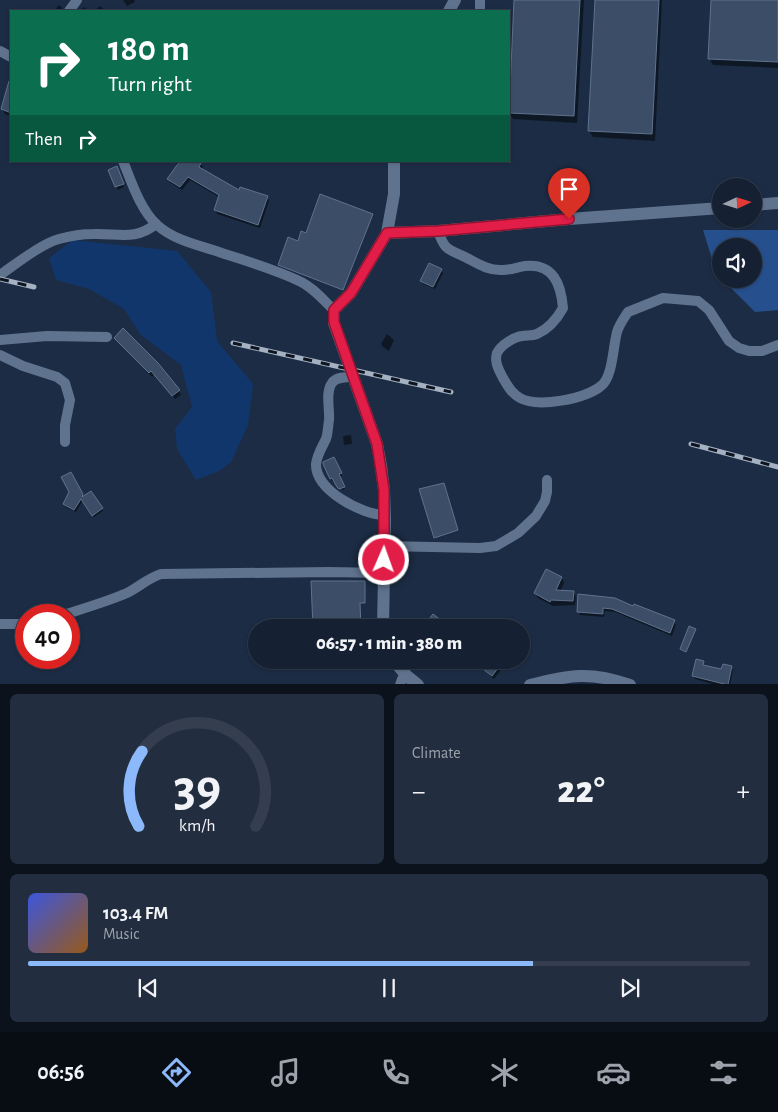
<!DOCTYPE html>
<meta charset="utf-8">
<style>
body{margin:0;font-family:"Alegreya Sans",sans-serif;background:#222e3f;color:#f1f3f6;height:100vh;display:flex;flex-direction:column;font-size:19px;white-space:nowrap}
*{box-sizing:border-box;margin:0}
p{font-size:16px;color:#9da3ac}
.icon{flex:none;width:28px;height:28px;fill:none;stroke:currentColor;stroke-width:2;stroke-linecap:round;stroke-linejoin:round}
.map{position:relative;height:684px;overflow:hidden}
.drawer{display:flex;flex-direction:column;gap:10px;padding:10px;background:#0c121c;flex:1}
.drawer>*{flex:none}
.banner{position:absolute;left:10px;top:10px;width:500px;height:152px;border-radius:0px;box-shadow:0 1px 4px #0004,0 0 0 1px #343e4e;background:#0b6e4f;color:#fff;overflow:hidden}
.needle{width:32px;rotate:86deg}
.controls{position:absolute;left:712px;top:178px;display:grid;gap:10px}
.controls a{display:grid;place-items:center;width:50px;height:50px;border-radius:50%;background:#152133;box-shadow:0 1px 4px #0004,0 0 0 1px #343e4e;font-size:25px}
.speed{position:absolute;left:15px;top:604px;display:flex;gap:10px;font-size:25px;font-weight:700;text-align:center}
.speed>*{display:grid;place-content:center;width:65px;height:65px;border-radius:50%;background:#152133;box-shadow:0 1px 4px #0004,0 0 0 1px #343e4e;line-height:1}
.speed .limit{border:8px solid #d22;background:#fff;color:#111}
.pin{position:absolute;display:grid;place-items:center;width:42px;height:42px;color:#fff;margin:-51px -21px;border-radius:50% 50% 50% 0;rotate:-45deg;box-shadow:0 0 5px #0007}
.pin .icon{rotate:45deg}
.me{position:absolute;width:55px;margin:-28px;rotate:2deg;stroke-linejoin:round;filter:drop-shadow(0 0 4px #0008)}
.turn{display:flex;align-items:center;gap:18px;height:105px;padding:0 15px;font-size:22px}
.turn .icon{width:65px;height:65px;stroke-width:2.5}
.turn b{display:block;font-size:35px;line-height:42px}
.then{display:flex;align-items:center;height:48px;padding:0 15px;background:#0003;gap:10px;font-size:19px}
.big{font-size:38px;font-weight:800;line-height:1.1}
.drawer .widget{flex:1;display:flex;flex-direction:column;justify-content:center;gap:8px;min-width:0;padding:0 18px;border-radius:8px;background:#222e3f}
.drawer .dial{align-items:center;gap:0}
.dial svg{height:130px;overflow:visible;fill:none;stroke:#343e4e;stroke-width:7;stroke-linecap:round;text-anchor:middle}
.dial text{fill:#f1f3f6;stroke:none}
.song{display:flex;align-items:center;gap:15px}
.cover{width:60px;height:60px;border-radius:8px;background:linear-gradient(135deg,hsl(230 70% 55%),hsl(30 70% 35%))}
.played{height:5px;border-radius:2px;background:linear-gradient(90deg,#8cb9fc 70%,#343e4e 70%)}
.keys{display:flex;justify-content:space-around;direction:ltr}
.heat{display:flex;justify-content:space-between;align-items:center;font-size:28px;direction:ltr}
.drawer .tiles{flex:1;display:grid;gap:10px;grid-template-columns:1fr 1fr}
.widget:last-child{grid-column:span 2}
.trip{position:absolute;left:248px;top:619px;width:282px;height:50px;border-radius:25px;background:#152133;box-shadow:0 1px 4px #0004,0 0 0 1px #343e4e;font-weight:800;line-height:50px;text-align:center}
.dock{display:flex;height:80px;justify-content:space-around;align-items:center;background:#080d14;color:#9da3ac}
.dock .icon{width:35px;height:35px}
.dock .selected{color:#8cb9fc}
.dock b{font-size:22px;color:#f1f3f6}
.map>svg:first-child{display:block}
</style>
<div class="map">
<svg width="778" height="685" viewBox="0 0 778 685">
<rect width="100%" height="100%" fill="#1c2c44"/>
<polygon fill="#11366b" points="73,240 177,251 211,292 217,341 253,384 248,425 231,462 219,471 196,480 177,449 175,429 192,407 181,365 141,335 124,309 89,289 56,280 49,258"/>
<polygon fill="#26508d" points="703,230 778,230 778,310 755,312 728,285 724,279 754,279 754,246 721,246 721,274 712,259"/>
<g fill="#0007">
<polygon points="123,0 134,0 135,2 127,6"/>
<polygon points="515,0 584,0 577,123 513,119 509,112"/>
<polygon points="596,0 662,0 655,141 593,137 589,131"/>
<polygon points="712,0 778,0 778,68 713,65 709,58"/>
<polygon points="59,5 62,8 63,11 54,11"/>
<polygon points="100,6 106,11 95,11"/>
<polygon points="84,7 90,11 80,11"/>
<polygon points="9,86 11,87 11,116 5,114 2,109"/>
<polygon points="173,161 199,161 203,167 201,170 240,192 267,197 269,201 260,228 217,214 215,209 219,197 190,180 182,190 171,183 168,179 179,166"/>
<polygon points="110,170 118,171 124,187 118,190"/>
<polygon points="372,215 343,290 280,266 307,235"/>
<polygon points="441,270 443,273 435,289 423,284 422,281"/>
<polygon points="387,334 394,340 389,351 383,347 381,344"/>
<polygon points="115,339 179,391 181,395 175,399 154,374 152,377"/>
<polygon points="351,435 352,444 344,445 343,436"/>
<polygon points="334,459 342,476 340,477 345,489 343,490 338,486 335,480 332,481 324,464"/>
<polygon points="71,473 84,497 91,492 103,511 94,517 83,500 76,512 66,507 64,504 71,492"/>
<polygon points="547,571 562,578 564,583 560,592 573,592 576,597 575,605 553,606 538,598 535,593"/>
<polygon points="579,596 674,622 676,625 672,636 615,612 605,611 604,617 580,615 578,611"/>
<polygon points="428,660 444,660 445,661 441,669"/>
<polygon points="472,660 489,660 500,671 494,679"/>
<polygon points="703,662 705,666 722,671 731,667 733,670 730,685 716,685 695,679 693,676"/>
</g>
<g fill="#3c4e67" stroke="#5f728e">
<polygon points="514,0 580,0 574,116 509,113"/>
<polygon points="595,0 659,0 652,134 588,131"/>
<polygon points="711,0 778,0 778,62 708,59"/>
<polygon points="9,81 11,81 11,113 1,109"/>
<polygon points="180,161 202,161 199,167 239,190 240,187 268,196 258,225 214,210 219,195 188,177 180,187 167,179"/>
<polygon points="117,166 124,184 115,187 108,170"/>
<polygon points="320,194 373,214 343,290 278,265 288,237 298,241 301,231 306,233"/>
<polygon points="429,263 442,269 433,287 420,281"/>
<polygon points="123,328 158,363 180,390 172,396 151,371 149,373 114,338"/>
<polygon points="334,457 342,473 339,474 345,487 339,489 337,487 332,478 330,479 323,464 323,462"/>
<polygon points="71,472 83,494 82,497 91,491 103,508 92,516 81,499 74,510 63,504 69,492 61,477"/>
<polygon points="444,483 458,530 434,538 419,489"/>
<polygon points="546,569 562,577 556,590 574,591 573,601 551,600 550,602 534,593"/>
<polygon points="311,581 365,581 365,603 360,603 361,628 313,628"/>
<polygon points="578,594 615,598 633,606 634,604 675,620 670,633 612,609 603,608 603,614 577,612"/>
<polygon points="433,614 451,628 422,628"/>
<polygon points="689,626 696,629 686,652 680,649"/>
<polygon points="696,659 704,661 703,665 721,669 723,664 732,666 728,685 692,676"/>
<polygon points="471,660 491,660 499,667 492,676"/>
</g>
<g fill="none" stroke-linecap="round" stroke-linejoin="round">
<g stroke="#60738e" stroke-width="10">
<polyline points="69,11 77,0"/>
<polyline points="480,11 480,0"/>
<polyline points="0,51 11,57"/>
<path d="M123,161C132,183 140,209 157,225C173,239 193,244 213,250C242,260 272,268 299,281C313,287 324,301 334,310"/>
<path d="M438,231C446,253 448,248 467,258C478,264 489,271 503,270C510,270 518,267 525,266C554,263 561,285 563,308C557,319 550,328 537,334C532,336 527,335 522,336C514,337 501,345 497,353C494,362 499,370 503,378C508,386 511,393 520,398C538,408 585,399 601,386C613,377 613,346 617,332C619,325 624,318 628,312L663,298L698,301L709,310L729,341L739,348L749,351H762L778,345"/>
<path d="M0,275C16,264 41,244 59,239C70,236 82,234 93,234C118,233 135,241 156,224"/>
<polyline points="0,340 47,336 107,337"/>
<polyline points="0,355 23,366 57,377 65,383 70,400 65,425 65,442"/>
<path d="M353,377C345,377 336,377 332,383C325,392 330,409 329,420C328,426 328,433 326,439C322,447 317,455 316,464C315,490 362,515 385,515"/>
<polyline points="384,546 480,548 496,546 518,533 536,516 545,501 547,492 547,480"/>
<path d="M63,615C85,608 106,602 127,593C139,587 148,578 161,574L329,572L383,573"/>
<polyline points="0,624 26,624"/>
<polyline points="400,685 402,679 407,676"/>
</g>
<g stroke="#60738e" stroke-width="12">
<polyline points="449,11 455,0"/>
<polyline points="754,205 778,203"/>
<polyline points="387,233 438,231 569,219 721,208"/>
<polyline points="383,628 385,519 384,490 381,466 377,444 334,323 334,310 351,293 387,233 394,194 394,161"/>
<polyline points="393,660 407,676 418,685"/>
<path d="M530,685C570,675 590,671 630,685"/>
</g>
<g stroke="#a4b1c2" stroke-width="5">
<g id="rail">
<polyline points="0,279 34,287"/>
<polyline points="233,343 451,392"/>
<polyline points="691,444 778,467"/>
</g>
</g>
<use href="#rail" stroke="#0d141f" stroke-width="3" stroke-dasharray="9" stroke-linecap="butt"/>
</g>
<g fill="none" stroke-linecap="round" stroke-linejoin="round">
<g stroke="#92132f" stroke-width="12">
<polyline id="route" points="384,560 384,490 377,444 334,322 334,310 351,293 387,233 438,231 569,219"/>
</g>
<use href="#route" stroke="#e11d48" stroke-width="9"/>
</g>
</svg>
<div class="controls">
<a><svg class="needle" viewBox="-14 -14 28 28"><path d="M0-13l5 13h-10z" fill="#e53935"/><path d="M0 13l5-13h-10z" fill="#9da3ac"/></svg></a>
<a><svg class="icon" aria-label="sound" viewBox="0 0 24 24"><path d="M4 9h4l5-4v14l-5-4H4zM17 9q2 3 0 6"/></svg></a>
</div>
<div class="speed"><div class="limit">40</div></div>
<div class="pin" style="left:569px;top:219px;background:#d93025"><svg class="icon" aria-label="arrive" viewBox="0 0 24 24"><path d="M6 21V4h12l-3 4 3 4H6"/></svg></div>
<svg class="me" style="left:384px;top:560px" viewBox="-20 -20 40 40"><circle r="17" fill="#e11d48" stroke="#fff" stroke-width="3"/><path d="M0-11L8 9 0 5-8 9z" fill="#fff"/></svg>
<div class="trip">06:57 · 1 min · 380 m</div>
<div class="banner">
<div class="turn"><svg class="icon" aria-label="right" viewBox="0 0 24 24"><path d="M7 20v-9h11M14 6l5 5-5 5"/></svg><div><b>180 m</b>Turn right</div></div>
<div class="then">Then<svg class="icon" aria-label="right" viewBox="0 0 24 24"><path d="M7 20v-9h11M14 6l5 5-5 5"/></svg></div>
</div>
</div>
<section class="drawer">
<div class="tiles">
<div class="widget dial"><svg viewBox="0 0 100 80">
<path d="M14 69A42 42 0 1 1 86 69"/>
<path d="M14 69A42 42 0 0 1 16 23" stroke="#8cb9fc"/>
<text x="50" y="56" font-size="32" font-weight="700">39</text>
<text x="50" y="72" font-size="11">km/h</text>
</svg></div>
<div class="widget"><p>Climate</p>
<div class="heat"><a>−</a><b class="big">22°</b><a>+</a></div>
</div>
<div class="widget">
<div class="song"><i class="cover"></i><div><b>103.4 FM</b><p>Music</p></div></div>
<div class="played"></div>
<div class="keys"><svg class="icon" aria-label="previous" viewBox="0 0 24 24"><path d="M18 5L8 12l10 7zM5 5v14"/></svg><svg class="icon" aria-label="pause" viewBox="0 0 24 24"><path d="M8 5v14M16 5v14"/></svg><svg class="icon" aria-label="next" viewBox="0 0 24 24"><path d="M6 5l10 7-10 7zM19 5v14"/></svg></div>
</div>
</div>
</section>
<nav class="dock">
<b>06:56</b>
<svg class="icon selected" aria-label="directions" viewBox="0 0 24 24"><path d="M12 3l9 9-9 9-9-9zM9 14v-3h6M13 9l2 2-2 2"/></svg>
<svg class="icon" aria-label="music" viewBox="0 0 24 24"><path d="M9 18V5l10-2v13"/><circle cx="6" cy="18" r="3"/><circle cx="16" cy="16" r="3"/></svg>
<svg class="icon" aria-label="phone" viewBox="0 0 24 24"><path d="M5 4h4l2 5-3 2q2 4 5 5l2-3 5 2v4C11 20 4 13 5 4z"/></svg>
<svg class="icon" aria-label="climate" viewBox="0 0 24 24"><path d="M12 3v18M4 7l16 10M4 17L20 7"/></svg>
<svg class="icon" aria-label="car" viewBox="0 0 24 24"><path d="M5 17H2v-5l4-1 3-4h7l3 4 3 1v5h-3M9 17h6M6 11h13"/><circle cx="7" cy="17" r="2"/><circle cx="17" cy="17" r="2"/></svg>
<svg class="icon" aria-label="filters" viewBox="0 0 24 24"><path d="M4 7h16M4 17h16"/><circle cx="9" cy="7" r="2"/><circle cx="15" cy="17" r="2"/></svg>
</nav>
